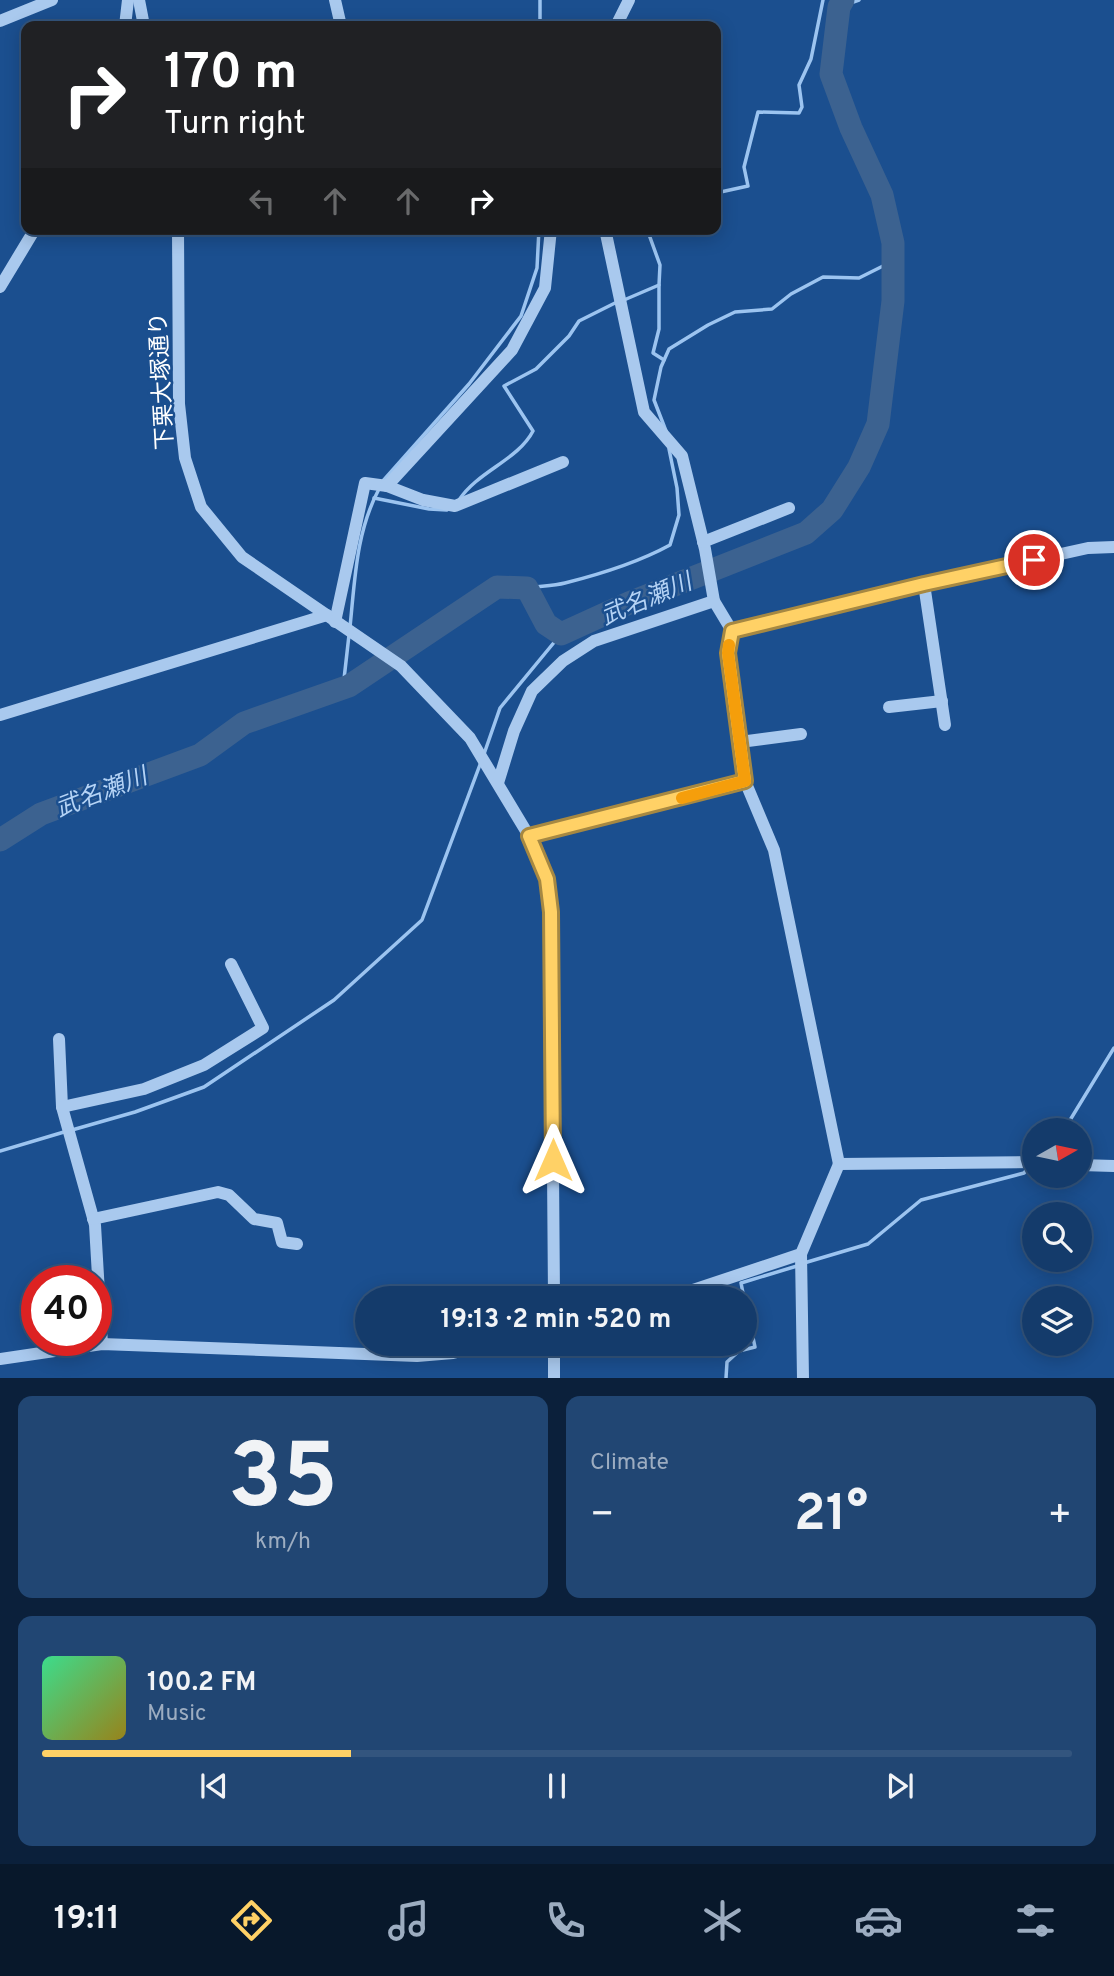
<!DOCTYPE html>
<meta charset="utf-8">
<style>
body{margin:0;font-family:Overpass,"Noto Sans JP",sans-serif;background:#214673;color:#f1f3f6;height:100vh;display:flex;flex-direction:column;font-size:26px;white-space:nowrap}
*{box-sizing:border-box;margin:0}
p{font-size:23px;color:#9dadc1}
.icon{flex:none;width:38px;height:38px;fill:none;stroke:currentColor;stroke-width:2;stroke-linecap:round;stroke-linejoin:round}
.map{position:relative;height:1378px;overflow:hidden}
.drawer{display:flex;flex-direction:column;gap:18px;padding:18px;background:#0b203b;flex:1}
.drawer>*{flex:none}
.banner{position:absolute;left:21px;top:21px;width:700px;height:214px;border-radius:14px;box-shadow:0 4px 18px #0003,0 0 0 2px #33557e;background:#202124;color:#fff;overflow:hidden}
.needle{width:46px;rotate:81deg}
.tools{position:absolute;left:1022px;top:1118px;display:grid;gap:14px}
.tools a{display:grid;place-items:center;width:70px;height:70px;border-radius:50%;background:#143b6b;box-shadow:0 4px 18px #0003,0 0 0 2px #33557e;font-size:35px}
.speed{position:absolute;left:21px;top:1265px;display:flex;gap:14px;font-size:35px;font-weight:700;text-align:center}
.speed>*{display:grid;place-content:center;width:91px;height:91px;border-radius:50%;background:#143b6b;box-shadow:0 4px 18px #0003,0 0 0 2px #33557e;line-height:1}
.speed .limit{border:10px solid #d22;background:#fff;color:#111}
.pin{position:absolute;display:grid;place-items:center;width:60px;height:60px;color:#fff;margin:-30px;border:4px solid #fff;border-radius:50%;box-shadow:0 2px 7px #0007}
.me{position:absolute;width:77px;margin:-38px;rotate:0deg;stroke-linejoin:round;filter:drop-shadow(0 0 5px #0008)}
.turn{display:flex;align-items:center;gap:24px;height:147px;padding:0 28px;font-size:32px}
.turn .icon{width:91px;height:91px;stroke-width:2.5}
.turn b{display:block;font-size:49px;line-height:60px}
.lanes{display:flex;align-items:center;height:66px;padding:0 28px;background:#0003;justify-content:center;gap:35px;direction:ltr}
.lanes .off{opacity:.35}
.big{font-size:52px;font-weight:700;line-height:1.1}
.drawer .card{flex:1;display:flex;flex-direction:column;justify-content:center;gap:10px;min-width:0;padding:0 24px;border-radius:14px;background:#214673}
.drawer .dial{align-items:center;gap:0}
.dial b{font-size:91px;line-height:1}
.song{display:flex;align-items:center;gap:21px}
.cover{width:84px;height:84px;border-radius:10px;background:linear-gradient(135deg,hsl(150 70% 55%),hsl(50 70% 35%))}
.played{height:7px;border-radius:4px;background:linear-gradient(90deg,#ffd166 30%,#33557e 30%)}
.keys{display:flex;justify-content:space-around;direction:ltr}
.heat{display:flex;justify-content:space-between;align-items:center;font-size:38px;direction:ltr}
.drawer .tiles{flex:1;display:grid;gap:18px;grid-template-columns:1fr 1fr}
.card:last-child{grid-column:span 2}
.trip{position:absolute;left:355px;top:1286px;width:402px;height:70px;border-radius:35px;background:#143b6b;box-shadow:0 4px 18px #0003,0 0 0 2px #33557e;font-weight:700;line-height:70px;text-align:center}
.menu{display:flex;height:112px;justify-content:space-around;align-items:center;background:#08182b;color:#9dadc1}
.menu .icon{width:49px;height:49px}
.menu .selected{color:#ffd166}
.menu b{font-size:32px;color:#f1f3f6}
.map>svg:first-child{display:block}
</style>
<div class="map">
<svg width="1114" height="1378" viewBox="0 0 1114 1378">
<rect width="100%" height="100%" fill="#1b4f8f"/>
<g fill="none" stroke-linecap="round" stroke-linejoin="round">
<g stroke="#9cc4f0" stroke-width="3.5">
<polyline points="540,0 540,26"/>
<polyline points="839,7 859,0"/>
<polyline points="716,193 748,186 744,167 758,112 799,113 802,107 799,85 811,59 823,0"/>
<polyline points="659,285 659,329 653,353 664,360"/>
<polyline points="624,300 659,285 660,265 647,229"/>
<polyline points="666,431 654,400 661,367 669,349 708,325 735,312 772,309 791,294 823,277 859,278 893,261"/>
<polyline points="382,482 469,384 521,316 537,268 539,229"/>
<polyline points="374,498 429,509 447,510"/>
<path d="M459,500C478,471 518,460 533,431L504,386L536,369L569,336L579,321L617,302"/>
<path d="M527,588C539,586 553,586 565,583C601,574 637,563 670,545L679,515L677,488L669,449"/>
<path d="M350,627C355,579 356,532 379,489"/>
<polyline points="343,688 349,635"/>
<polyline points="484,754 500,708 561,634"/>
<polyline points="72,1130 135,1112 204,1087 334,1000 422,920 481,762"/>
<polyline points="1064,1130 1114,1048"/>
<polyline points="0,1151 64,1132"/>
<polyline points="804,1263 868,1244 921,1200 1024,1173 1030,1166"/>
<polyline points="744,1298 741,1283 797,1266"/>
<polyline points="726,1378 727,1362 739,1351 755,1347 746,1304"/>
</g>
<polyline stroke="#3c6290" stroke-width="23" points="0,840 41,814 200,755 244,723 349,686 497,587 527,588 546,624 561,634 629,603 806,533 832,510 859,467 878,424 893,301 893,243 882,195 851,128 831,74 839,7 843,0"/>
<g stroke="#a9c9ee" stroke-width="12">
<polyline points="139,0 144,26"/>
<polyline points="335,0 341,26"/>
<polyline points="0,21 52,0"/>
<polyline points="125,26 128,0"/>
<polyline points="616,26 629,0"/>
<polyline points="178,229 179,404 185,458 201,507 242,557 401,666 470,738 529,836 547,879 551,912 554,1298"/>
<polyline points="605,229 644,412 682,456 705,549 714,601 732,631 924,584 1088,548 1114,547"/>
<polyline points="0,287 35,229"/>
<polyline points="387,486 423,500 455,506 563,462"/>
<polyline points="703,542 789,508"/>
<polyline points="924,584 945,725"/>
<polyline points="335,622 365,483 387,486 512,350 545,288 551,229"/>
<polyline points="732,631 728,653 745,781 774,850 839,1164"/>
<polyline points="889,707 942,701"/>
<polyline points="0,715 327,615"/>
<polyline points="740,742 801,734"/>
<polyline points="498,783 514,731 532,691 563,661 594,641 714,601"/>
<polyline points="529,836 745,781"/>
<polyline points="59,1039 62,1107 95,1225 102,1344"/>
<polyline points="62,1107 144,1089 204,1065 263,1028 231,964"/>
<polyline points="1080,1165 1114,1166"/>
<polyline points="93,1219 218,1192 229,1195 254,1219 277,1223 282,1242 297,1244"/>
<polyline points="801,1254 803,1378"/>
<polyline points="669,1298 801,1254 839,1164 1034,1162"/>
<polyline points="0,1359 102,1344 417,1356 453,1353 488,1344"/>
<polyline points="554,1378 554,1344"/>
</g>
</g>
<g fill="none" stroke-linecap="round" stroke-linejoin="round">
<g stroke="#a68842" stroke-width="18">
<polyline id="route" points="553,1160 551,912 547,879 529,836 745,781 728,653 732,631 924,584 1034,560"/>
</g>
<use href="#route" stroke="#ffd166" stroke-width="12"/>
<polyline stroke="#f59e0b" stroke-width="12" points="682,798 745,781 728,653 729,645"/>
</g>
<g text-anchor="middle" stroke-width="5" stroke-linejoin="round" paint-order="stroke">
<g font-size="23" fill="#fff" stroke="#1b4f8f">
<text transform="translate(161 381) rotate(-93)" y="8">下栗大塚通り</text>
</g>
<g font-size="24" font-style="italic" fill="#b5d3f5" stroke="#1b4f8f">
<text transform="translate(646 599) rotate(-23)" y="8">武名瀬川</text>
<text transform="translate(101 792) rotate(-21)" y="8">武名瀬川</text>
</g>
</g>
</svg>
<div class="tools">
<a><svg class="needle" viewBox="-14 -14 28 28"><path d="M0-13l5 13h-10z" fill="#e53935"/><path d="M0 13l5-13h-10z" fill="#9dadc1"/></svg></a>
<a><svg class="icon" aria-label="search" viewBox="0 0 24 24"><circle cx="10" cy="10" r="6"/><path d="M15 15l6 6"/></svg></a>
<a><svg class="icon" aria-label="layers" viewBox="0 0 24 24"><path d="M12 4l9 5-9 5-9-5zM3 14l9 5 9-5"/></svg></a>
</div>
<div class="speed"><div class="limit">40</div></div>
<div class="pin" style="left:1034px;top:560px;background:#d93025"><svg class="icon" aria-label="arrive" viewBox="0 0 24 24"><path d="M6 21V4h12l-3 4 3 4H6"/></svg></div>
<svg class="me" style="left:553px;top:1160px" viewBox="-20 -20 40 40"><path d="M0-17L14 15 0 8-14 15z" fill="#ffd166" stroke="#fff" stroke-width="4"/></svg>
<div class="trip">19:13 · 2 min · 520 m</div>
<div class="banner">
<div class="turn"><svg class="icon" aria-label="right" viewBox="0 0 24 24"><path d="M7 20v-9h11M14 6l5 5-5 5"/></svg><div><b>170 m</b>Turn right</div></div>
<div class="lanes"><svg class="icon off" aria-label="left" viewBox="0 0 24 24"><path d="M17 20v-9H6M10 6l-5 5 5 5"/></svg><svg class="icon off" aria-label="ahead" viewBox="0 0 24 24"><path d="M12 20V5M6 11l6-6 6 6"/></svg><svg class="icon off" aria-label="ahead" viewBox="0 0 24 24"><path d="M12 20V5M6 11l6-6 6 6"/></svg><svg class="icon" aria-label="right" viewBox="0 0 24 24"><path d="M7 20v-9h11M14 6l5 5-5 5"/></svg></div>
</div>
</div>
<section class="drawer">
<div class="tiles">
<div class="card dial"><b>35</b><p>km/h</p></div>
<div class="card"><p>Climate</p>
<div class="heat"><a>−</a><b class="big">21°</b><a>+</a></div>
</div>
<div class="card">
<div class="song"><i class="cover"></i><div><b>100.2 FM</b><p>Music</p></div></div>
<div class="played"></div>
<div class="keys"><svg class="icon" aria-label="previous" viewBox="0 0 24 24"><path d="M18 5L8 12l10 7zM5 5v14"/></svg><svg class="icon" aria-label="pause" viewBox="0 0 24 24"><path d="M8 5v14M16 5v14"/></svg><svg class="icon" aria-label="next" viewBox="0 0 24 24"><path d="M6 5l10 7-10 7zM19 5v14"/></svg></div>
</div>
</div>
</section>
<nav class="menu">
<b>19:11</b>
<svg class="icon selected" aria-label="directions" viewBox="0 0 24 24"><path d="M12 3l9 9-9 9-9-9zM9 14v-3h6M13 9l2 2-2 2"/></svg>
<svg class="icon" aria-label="music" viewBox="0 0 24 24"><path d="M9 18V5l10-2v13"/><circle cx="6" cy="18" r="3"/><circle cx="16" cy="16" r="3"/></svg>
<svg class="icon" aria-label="phone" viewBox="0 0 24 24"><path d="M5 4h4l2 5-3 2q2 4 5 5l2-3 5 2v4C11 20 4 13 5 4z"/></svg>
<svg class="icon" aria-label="climate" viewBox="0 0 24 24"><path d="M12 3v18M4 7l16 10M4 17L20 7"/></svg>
<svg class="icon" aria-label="car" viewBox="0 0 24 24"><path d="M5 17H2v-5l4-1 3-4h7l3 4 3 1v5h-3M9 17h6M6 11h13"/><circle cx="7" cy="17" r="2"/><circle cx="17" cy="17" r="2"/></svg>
<svg class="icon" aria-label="filters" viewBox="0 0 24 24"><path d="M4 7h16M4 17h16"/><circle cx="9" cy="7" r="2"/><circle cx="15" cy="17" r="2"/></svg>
</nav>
